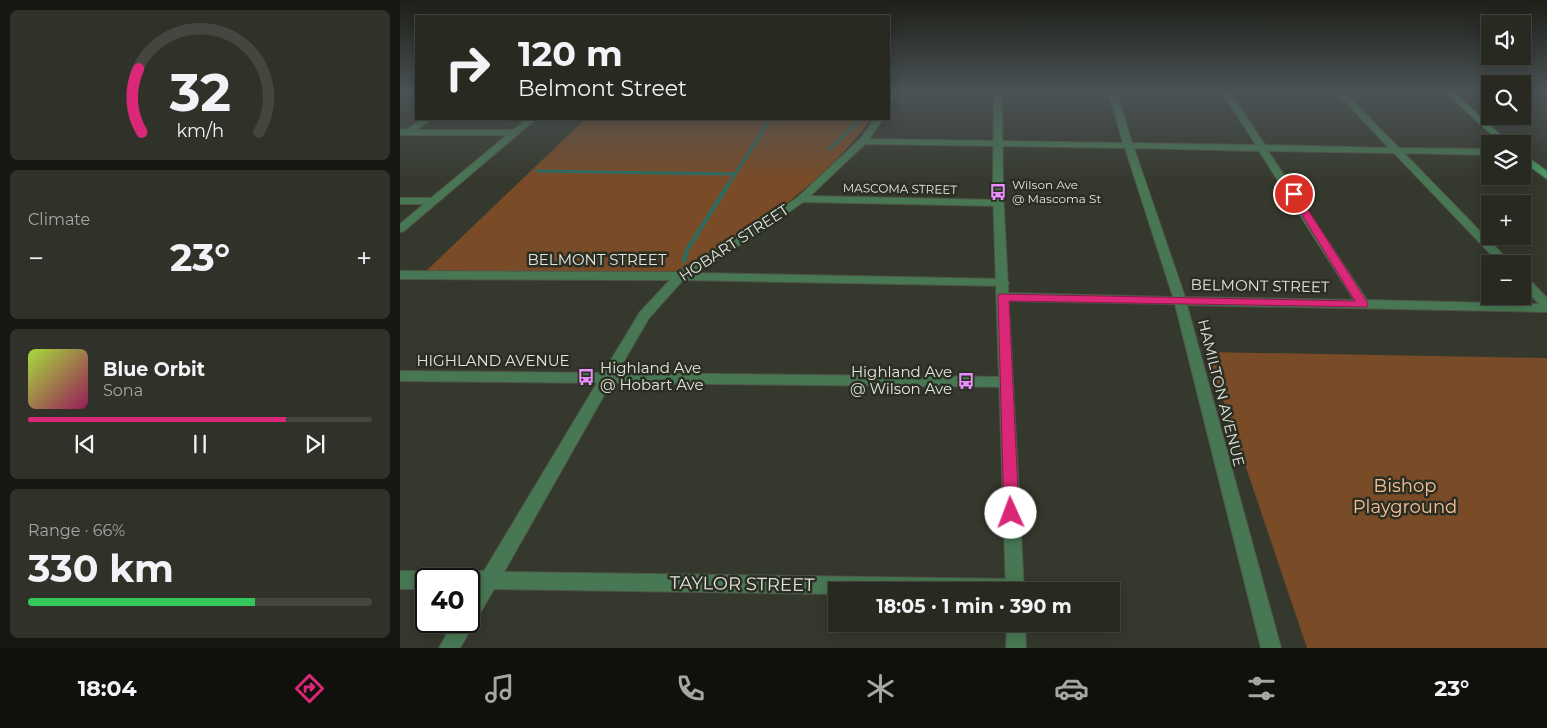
<!DOCTYPE html>
<meta charset="utf-8">
<style>
body{margin:0;font-family:Montserrat,sans-serif;background:#30322a;color:#f1f3f6;height:100vh;display:flex;flex-direction:column;font-size:19px;white-space:nowrap}
*{box-sizing:border-box;margin:0}
p{font-size:16px;color:#a5a7a5}
.icon{flex:none;width:28px;height:28px;fill:none;stroke:currentColor;stroke-width:2;stroke-linecap:round;stroke-linejoin:round}
.map{position:relative;flex:1;overflow:hidden}
.details{display:flex;flex-direction:column;gap:10px;padding:10px;background:#161712;width:400px}
.details>*{flex:none}
.hud{position:absolute;left:15px;top:15px;width:475px;height:105px;border-radius:0px;box-shadow:0 2px 12px #0003,0 0 0 1px #44463f;background:#282a21;color:#f1f3f6;overflow:hidden}
.fabs{position:absolute;left:1081px;top:15px;display:grid;gap:10px}
.fabs a{display:grid;place-items:center;width:50px;height:50px;border-radius:0px;background:#282a21;box-shadow:0 2px 12px #0003,0 0 0 1px #44463f;font-size:25px}
.speed{position:absolute;left:15px;top:568px;display:flex;gap:10px;font-size:25px;font-weight:700;text-align:center}
.speed>*{display:grid;place-content:center;width:65px;height:65px;border-radius:50%;background:#282a21;box-shadow:0 2px 12px #0003,0 0 0 1px #44463f;line-height:1}
.speed .limit{border:2px solid #111;border-radius:8px;background:#fff;color:#111}
.pin{position:absolute;display:grid;place-items:center;width:42px;height:42px;color:#fff;margin:-21px;border:2px solid #fff;border-radius:50%;box-shadow:0 1px 5px #0007}
.me{position:absolute;width:55px;margin:-28px;rotate:358deg;stroke-linejoin:round;filter:drop-shadow(0 0 4px #0008)}
.turn{display:flex;align-items:center;gap:18px;height:105px;padding:0 20px;font-size:22px}
.turn .icon{width:65px;height:65px;stroke-width:2.5}
.turn b{display:block;font-size:35px;line-height:42px}
.big{font-size:38px;font-weight:700;line-height:1.1}
.details .tile{flex:1;display:flex;flex-direction:column;justify-content:center;gap:8px;min-width:0;padding:0 18px;border-radius:8px;background:#30322a}
.details .dial{align-items:center;gap:0}
.dial svg{height:130px;overflow:visible;fill:none;stroke:#44463f;stroke-width:7;stroke-linecap:round;text-anchor:middle}
.dial text{fill:#f1f3f6;stroke:none}
.song{display:flex;align-items:center;gap:15px}
.cover{width:60px;height:60px;border-radius:8px;background:linear-gradient(135deg,hsl(80 70% 55%),hsl(330 70% 35%))}
.played{height:5px;border-radius:2px;background:linear-gradient(90deg,#db2777 75%,#44463f 75%)}
.keys{display:flex;justify-content:space-around;direction:ltr}
.heat{display:flex;justify-content:space-between;align-items:center;font-size:28px;direction:ltr}
.charge{height:8px;border-radius:4px;background:linear-gradient(90deg,#34c759 66%,#44463f 0)}
.trip{position:absolute;left:428px;top:582px;width:292px;height:50px;border-radius:0px;background:#282a21;box-shadow:0 2px 12px #0003,0 0 0 1px #44463f;font-weight:700;line-height:50px;text-align:center}
.tabs{display:flex;height:80px;justify-content:space-around;align-items:center;background:#10110d;color:#a5a7a5}
.tabs .icon{width:35px;height:35px}
.tabs .selected{color:#db2777}
.tabs b{font-size:22px;color:#f1f3f6}
main{display:flex;flex:1;min-height:0}
.map>svg:first-child{display:block}
</style>
<main>
<section class="details">
<div class="tile dial"><svg viewBox="0 0 100 80">
<path d="M14 69A42 42 0 1 1 86 69"/>
<path d="M14 69A42 42 0 0 1 12 30" stroke="#db2777"/>
<text x="50" y="56" font-size="32" font-weight="700">32</text>
<text x="50" y="72" font-size="11">km/h</text>
</svg></div>
<div class="tile"><p>Climate</p>
<div class="heat"><a>−</a><b class="big">23°</b><a>+</a></div>
</div>
<div class="tile">
<div class="song"><i class="cover"></i><div><b>Blue Orbit</b><p>Sona</p></div></div>
<div class="played"></div>
<div class="keys"><svg class="icon" aria-label="previous" viewBox="0 0 24 24"><path d="M18 5L8 12l10 7zM5 5v14"/></svg><svg class="icon" aria-label="pause" viewBox="0 0 24 24"><path d="M8 5v14M16 5v14"/></svg><svg class="icon" aria-label="next" viewBox="0 0 24 24"><path d="M6 5l10 7-10 7zM19 5v14"/></svg></div>
</div>
<div class="tile"><p>Range · 66%</p><b class="big">330 km</b><div class="charge"></div></div>
</section>
<div class="map">
<svg width="1147" height="648" viewBox="0 0 1147 648">
<rect width="100%" height="100%" fill="#35382c"/>
<g fill="#7a4b27">
<path d="M185,119H471C427,181 334,248 264,277L23,274Z"/>
<polygon points="807,352 1147,358 1147,648 907,648"/>
</g>
<g fill="none" stroke-linecap="round" stroke-linejoin="round">
<g stroke="#2a6d63" stroke-width="3">
<polyline points="430,149 460,119"/>
<polyline points="137,171 335,174"/>
<polyline points="327,187 370,119"/>
</g>
<polyline stroke="#2a6d63" stroke-width="4" points="284,261 287,250 328,185"/>
<g stroke="#515448" stroke-width="2">
<g id="minor">
<polygon points="489,92 497,92 493,101 489,103"/>
<path d="M709,92H717L732,143L856,145L822,92H830L865,145L989,148L936,92H944L999,148L1090,149V155L1004,153L1112,264H1100L994,153L868,151L967,300L1139,304L1122,286V276H1126L1147,298V312L787,305L881,648H861L775,304L603,301L597,297L603,293L773,297L725,148L465,144L410,196L599,200L604,203L599,206L403,202L359,233L294,273L603,279L609,283L607,286L283,280L249,318L217,373L606,377L611,378L613,382L611,386L606,387L211,383L104,572L615,579L621,582L624,588L623,591H436V594L94,589L60,648H39L54,621H69V597L73,589H69V579H61L63,574L69,571H84L197,383L0,381V371L203,373L240,312L270,280L0,279V271L278,272L351,229L398,197L460,139L475,119H483L469,139L723,143ZM734,148L859,151L954,300L785,297Z"/>
<polygon points="22,119 31,119 17,130 113,130 127,119 136,119 4,231 0,232 0,224 24,204 0,204 0,198 31,198 107,135 0,135 0,129 6,130"/>
<polygon points="0,571 26,571 32,574 34,579 26,579 26,589 0,589"/>
</g>
</g>
<g stroke="#515448" stroke-width="2">
<g id="tertiary">
<polygon points="594,92 602,92 603,192 624,591 606,591 593,192"/>
<polygon points="607,624 625,624 626,648 606,648"/>
</g>
</g>
<g stroke="#515448" stroke-width="2">
<g id="secondary">
<polygon points="1045,92 1053,92 1111,144 1102,144"/>
<polygon points="1122,153 1147,171 1147,179 1122,161"/>
</g>
</g>
<use href="#minor" fill="#477853" fill-rule="evenodd"/>
<use href="#tertiary" fill="#477853" fill-rule="evenodd"/>
<use href="#secondary" fill="#4b9c62" fill-rule="evenodd"/>
</g>
<linearGradient id="sky" x2="0" y2="1"><stop stop-color="#1d1f18"/><stop offset="0.5" stop-color="#4b5356"/><stop offset="1" stop-color="#4b5356" stop-opacity="0"/></linearGradient>
<rect width="1147" height="183" fill="url(#sky)"/>
<polygon fill="#db2777" stroke="#8e194d" points="894,192 898,194 967,302 968,304 967,307 609,301 619,513 617,518 611,520 606,518 604,513 598,297 599,294 955,301 889,194"/>
<defs>
<g id="bus-bare" transform="scale(1.35)"><path d="M-5-6H5V4H4V6H2V4H-2V6H-4V4H-5ZM-3.5-4V0h7V-4ZM-3.5 1.2v1.5H-2V1.2ZM2 1.2v1.5H3.5V1.2Z" fill="#eb8dfc" stroke="#2b2e22" stroke-width="2.5" paint-order="stroke"/></g>
</defs>
<g fill-rule="evenodd">
<use href="#bus-bare" x="598" y="192"/>
<use href="#bus-bare" x="186" y="377"/>
<use href="#bus-bare" x="566" y="381"/>
</g>
<g text-anchor="middle" stroke-width="5" stroke-linejoin="round" paint-order="stroke">
<g font-size="12" fill="#e3e5de" stroke="#2b2e22" text-anchor="start">
<text x="612" y="189">Wilson Ave<tspan x="612" dy="14">@ Mascoma St</tspan></text>
</g>
<g font-size="12" fill="#e3e5de" stroke="#2b2e22">
<text transform="translate(500 189) rotate(1)" y="4">MASCOMA STREET</text>
</g>
<g font-size="15" fill="#e3e5de" stroke="#2b2e22">
<text transform="translate(334 243) rotate(-33)" y="5">HOBART STREET</text>
<text x="197" y="265">BELMONT STREET</text>
<text transform="translate(860 286) rotate(1)" y="5">BELMONT STREET</text>
<text x="93" y="366">HIGHLAND AVENUE</text>
<text transform="translate(821 393) rotate(76)" y="5">HAMILTON AVENUE</text>
</g>
<g font-size="15" fill="#e3e5de" stroke="#2b2e22" text-anchor="start">
<text x="200" y="373">Highland Ave<tspan x="200" dy="17">@ Hobart Ave</tspan></text>
<text x="552" y="377" text-anchor="end">Highland Ave<tspan x="552" dy="17">@ Wilson Ave</tspan></text>
</g>
<g font-size="18" fill="#fabf97" stroke="#2b2e22">
<text x="1005" y="492">Bishop<tspan x="1005" dy="21">Playground</tspan></text>
</g>
<g font-size="18" fill="#e3e5de" stroke="#2b2e22">
<text transform="translate(342 584) rotate(1)" y="6">TAYLOR STREET</text>
</g>
</g>
</svg>
<div class="fabs">
<a><svg class="icon" aria-label="sound" viewBox="0 0 24 24"><path d="M4 9h4l5-4v14l-5-4H4zM17 9q2 3 0 6"/></svg></a>
<a><svg class="icon" aria-label="search" viewBox="0 0 24 24"><circle cx="10" cy="10" r="6"/><path d="M15 15l6 6"/></svg></a>
<a><svg class="icon" aria-label="layers" viewBox="0 0 24 24"><path d="M12 4l9 5-9 5-9-5zM3 14l9 5 9-5"/></svg></a>
<a>+</a>
<a>−</a>
</div>
<div class="speed"><div class="limit">40</div></div>
<div class="pin" style="left:894px;top:194px;background:#d93025"><svg class="icon" aria-label="arrive" viewBox="0 0 24 24"><path d="M6 21V4h12l-3 4 3 4H6"/></svg></div>
<svg class="me" style="left:611px;top:513px" viewBox="-20 -20 40 40"><circle r="19" fill="#fff"/><path d="M0-13L10 11 0 6-10 11z" fill="#db2777"/></svg>
<div class="trip">18:05 · 1 min · 390 m</div>
<div class="hud">
<div class="turn"><svg class="icon" aria-label="right" viewBox="0 0 24 24"><path d="M7 20v-9h11M14 6l5 5-5 5"/></svg><div><b>120 m</b>Belmont Street</div></div>
</div>
</div>
</main>
<nav class="tabs">
<b>18:04</b>
<svg class="icon selected" aria-label="directions" viewBox="0 0 24 24"><path d="M12 3l9 9-9 9-9-9zM9 14v-3h6M13 9l2 2-2 2"/></svg>
<svg class="icon" aria-label="music" viewBox="0 0 24 24"><path d="M9 18V5l10-2v13"/><circle cx="6" cy="18" r="3"/><circle cx="16" cy="16" r="3"/></svg>
<svg class="icon" aria-label="phone" viewBox="0 0 24 24"><path d="M5 4h4l2 5-3 2q2 4 5 5l2-3 5 2v4C11 20 4 13 5 4z"/></svg>
<svg class="icon" aria-label="climate" viewBox="0 0 24 24"><path d="M12 3v18M4 7l16 10M4 17L20 7"/></svg>
<svg class="icon" aria-label="car" viewBox="0 0 24 24"><path d="M5 17H2v-5l4-1 3-4h7l3 4 3 1v5h-3M9 17h6M6 11h13"/><circle cx="7" cy="17" r="2"/><circle cx="17" cy="17" r="2"/></svg>
<svg class="icon" aria-label="filters" viewBox="0 0 24 24"><path d="M4 7h16M4 17h16"/><circle cx="9" cy="7" r="2"/><circle cx="15" cy="17" r="2"/></svg>
<b>23°</b>
</nav>
